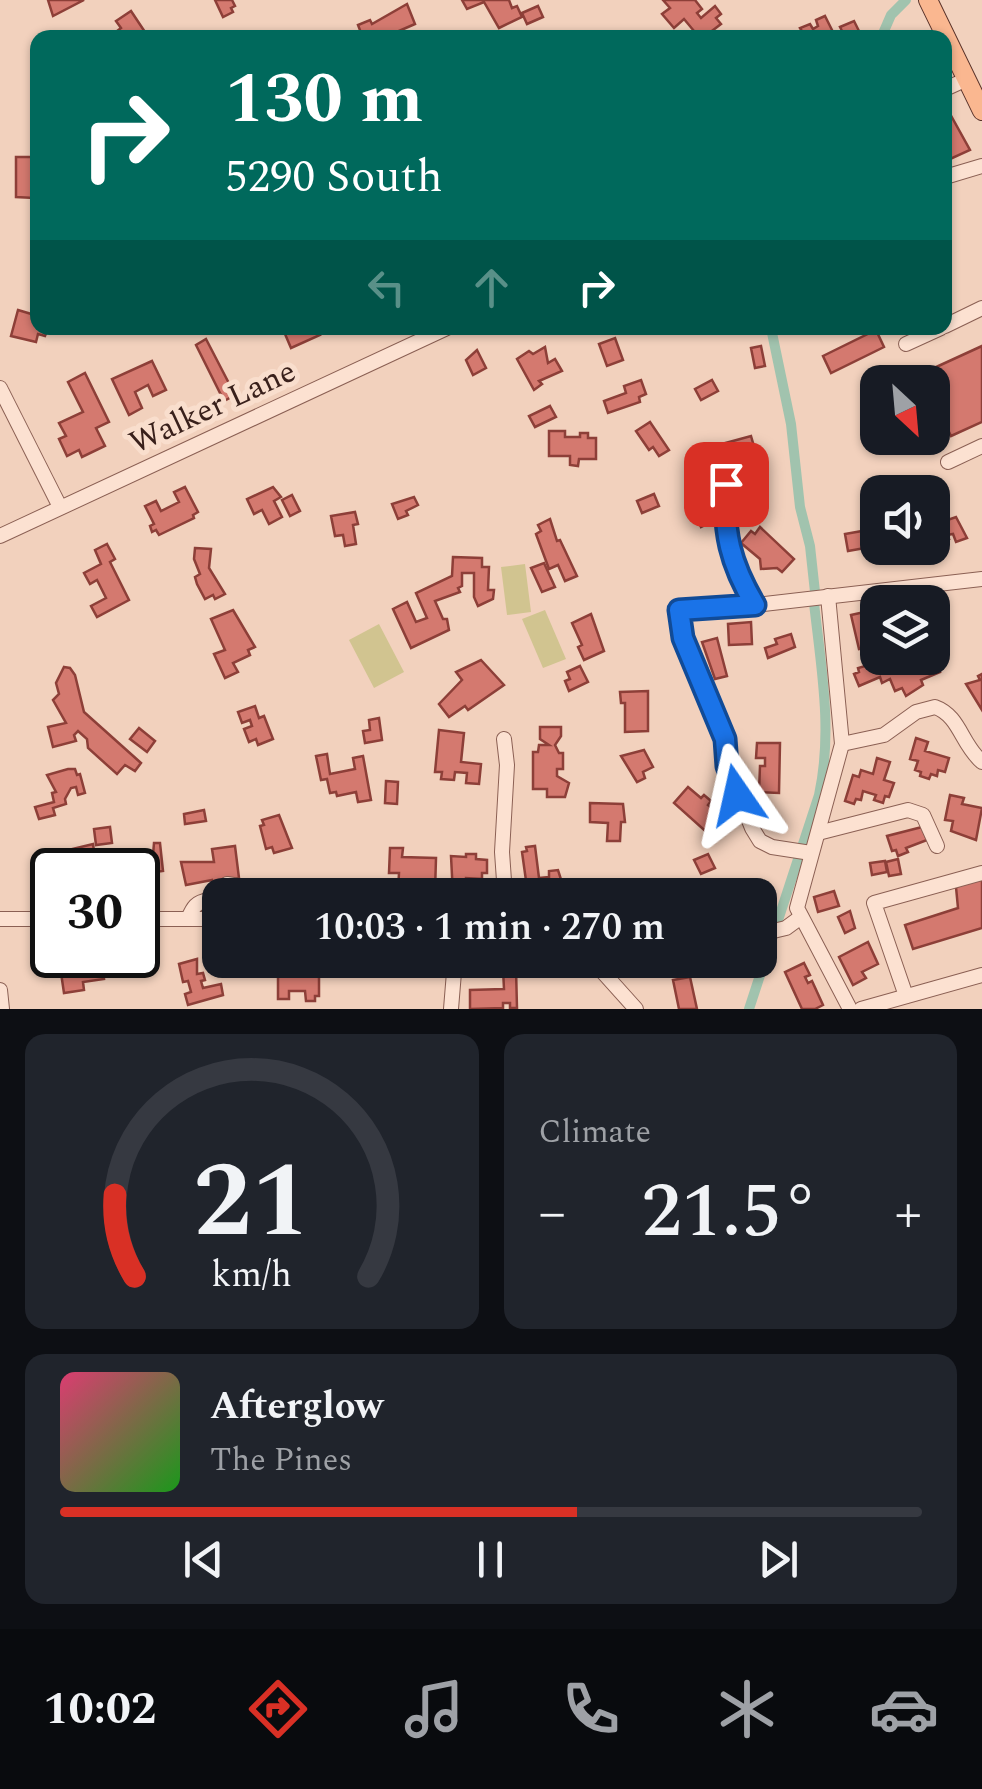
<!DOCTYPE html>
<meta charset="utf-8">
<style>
body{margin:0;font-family:Spectral,serif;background:#20242c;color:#f1f3f6;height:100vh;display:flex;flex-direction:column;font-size:38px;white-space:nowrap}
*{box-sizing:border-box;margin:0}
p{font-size:32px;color:#9ea1a6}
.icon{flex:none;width:55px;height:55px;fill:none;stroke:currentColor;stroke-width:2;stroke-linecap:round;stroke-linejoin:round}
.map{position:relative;height:1009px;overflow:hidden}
.details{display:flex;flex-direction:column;gap:25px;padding:25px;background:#0d0f14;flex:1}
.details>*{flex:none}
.hud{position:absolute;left:30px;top:30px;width:922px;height:305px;border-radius:20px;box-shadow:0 2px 8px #0004;background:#00695c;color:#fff;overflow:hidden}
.needle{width:65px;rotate:154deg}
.tools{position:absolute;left:860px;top:365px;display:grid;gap:20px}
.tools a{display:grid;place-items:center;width:90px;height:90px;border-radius:20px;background:#171b24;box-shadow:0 2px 8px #0004;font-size:50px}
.speed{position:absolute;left:30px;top:848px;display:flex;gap:20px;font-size:50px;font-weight:700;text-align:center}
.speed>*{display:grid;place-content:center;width:130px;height:130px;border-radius:50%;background:#171b24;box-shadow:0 2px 8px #0004;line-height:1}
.speed .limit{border:5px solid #111;border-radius:15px;background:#fff;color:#111}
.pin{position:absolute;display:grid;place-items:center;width:85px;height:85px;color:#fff;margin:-42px;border-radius:20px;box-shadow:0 5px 15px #0006}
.me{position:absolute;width:110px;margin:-55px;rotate:349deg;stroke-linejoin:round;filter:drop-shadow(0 0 8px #0008)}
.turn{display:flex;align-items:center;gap:35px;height:210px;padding:0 30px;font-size:45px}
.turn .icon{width:130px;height:130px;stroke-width:2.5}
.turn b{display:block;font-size:70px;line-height:85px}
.lanes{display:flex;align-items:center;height:95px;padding:0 30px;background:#0003;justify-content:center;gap:50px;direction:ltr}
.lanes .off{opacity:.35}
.big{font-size:75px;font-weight:600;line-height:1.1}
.details .widget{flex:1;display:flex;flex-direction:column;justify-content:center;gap:15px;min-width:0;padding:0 35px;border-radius:20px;background:#20242c}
.details .dial{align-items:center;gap:0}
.dial svg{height:260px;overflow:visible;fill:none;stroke:#363941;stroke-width:7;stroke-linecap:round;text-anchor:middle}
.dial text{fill:#f1f3f6;stroke:none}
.song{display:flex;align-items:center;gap:30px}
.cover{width:120px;height:120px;border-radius:15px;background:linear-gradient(135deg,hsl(340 70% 55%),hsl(120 70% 35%))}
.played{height:10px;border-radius:5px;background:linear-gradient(90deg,#d93025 60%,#363941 60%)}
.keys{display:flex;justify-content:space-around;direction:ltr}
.heat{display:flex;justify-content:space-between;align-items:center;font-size:55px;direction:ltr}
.details .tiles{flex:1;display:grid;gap:25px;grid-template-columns:1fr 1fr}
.widget:last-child{grid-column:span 2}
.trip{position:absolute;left:202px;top:878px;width:575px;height:100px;border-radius:20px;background:#171b24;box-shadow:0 2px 8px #0004;font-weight:600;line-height:100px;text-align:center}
.tab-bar{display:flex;height:160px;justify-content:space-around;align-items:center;background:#090b0e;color:#9ea1a6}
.tab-bar .icon{width:70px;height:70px}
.tab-bar .active{color:#d93025}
.tab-bar b{font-size:45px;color:#f1f3f6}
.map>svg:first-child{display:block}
</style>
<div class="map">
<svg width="982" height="1009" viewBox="0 0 982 1009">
<rect width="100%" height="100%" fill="#f2d1bd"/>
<g fill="#d1c490">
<polygon points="525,564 531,612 507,615 501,567"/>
<polygon points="545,610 566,659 543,668 522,619"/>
<polygon points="379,624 404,672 374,688 349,640"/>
</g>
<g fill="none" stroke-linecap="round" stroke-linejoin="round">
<g stroke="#a1c3ae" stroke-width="10">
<polyline points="881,38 891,15 906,0"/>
<polyline points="771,328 791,424 800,507 810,546 815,592"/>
<path d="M749,1009L819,795C833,731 821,667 814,603"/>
</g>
</g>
<g fill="#d4796f" stroke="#8d3f38" stroke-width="2.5">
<polygon points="48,0 84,0 53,16"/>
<polygon points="215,0 232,0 235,6 231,8 233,12 223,17"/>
<polygon points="462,0 509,0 512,8 517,6 522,17 499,28 484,2 467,9"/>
<polygon points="663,0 695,0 702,9 697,13 701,18 715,6 721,14 716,18 721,24 704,37 691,38 689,35 694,31 684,19 674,28 662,14 670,8"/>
<polygon points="407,4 415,24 383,38 363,38 358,25 370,20 372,24"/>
<polygon points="538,6 543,17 527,24 522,13"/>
<polygon points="131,11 149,38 108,38 121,28 116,21"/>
<polygon points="825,16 836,38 785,38 803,33 800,28 810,24 813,29 818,26 816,20"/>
<polygon points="854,21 859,31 845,37 840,27"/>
<polygon points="949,112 970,150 948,160 945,157 945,114"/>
<polygon points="16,157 37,157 38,185 34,185 34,198 16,197"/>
<polygon points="18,310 38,316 38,328 48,328 45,336 38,334 36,342 11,336"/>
<polygon points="300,328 316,328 320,335 291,348 285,334"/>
<polygon points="876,330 884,347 831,373 823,356"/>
<polygon points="615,338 623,360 607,366 599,344"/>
<polygon points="206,339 235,395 224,401 196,345"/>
<polygon points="761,346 765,366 755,368 751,348"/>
<polygon points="982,346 982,422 951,436 938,409 932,411 932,382 911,382 910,379"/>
<polygon points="545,347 548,363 555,359 562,371 539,381 542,384 534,390 517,359 529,351 533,354"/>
<polygon points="477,350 486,368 473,375 466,360"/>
<polygon points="152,361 166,390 153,396 148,385 135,392 142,408 129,415 112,379"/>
<polygon points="85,373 109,422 96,428 105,446 82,457 79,450 67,456 59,439 66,436 59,423 83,412 68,382"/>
<polygon points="641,380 646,394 639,397 640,402 608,413 604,401 626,393 624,386"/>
<polygon points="712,380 718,391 701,400 695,389"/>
<polygon points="550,406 556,417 535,427 529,416"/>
<polygon points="650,422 669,450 659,456 653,447 649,450 636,431"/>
<polygon points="549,431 565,431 565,437 580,437 580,433 588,433 588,438 596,438 596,459 579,459 578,466 570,465 570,456 549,456"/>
<polygon points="751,436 757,457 744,461 741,451 725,456 722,444"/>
<polygon points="185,487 198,512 193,515 194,518 159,535 156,530 152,532 150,526 154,524 145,506 156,501 161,511 179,502 174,492"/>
<polygon points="273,487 281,497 274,501 282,517 269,524 262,510 254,514 247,499"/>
<polygon points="654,494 659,506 642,513 637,501"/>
<polygon points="292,495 300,511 290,516 282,500"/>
<polygon points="414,497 418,505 406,511 408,515 398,519 392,504"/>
<polygon points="708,499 717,519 701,527 692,506"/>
<polygon points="355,512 358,524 353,525 356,544 345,546 343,535 335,536 331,516"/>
<polygon points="956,517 967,538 956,542 953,534 947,535 949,539 939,543 933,525"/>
<polygon points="550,519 557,541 560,540 577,576 565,581 558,565 549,569 536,534 541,531 538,525"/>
<polygon points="760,527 794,559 782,572 777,568 761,569 760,559 741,543 751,531 755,534"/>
<polygon points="862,531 865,548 848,551 845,534"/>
<polygon points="107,544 115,559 110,562 129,600 97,617 91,606 106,598 97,580 90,584 84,573 101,564 95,550"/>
<polygon points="195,548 211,549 209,568 225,594 215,599 213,595 205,599 197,584 195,577 200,574 194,559"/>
<polygon points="453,557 482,558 482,567 489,567 488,590 494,590 493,599 478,606 474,597 474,573 462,573 462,586 458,588 460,592 435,601 443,619 447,619 449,630 411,648 393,609 407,602 416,622 427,618 416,593 452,576"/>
<polygon points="544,563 555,587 542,592 531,568"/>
<polygon points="233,610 255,647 248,650 250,655 233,663 238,672 225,678 214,654 225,650 211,619"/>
<polygon points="869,611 875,646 859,649 851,615"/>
<polygon points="591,614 604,651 584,660 578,647 582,645 572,623"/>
<polygon points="751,622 752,644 729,645 728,624"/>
<polygon points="791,634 795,647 768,658 765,648 777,644 775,639"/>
<polygon points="717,638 727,676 715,679 702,642"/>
<polygon points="904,658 909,658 911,662 920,658 923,665 935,659 940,672 921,680 923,685 906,696 902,688 895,691 890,679 882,683 880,677 859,686 854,674 859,672 858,668 879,662 882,668"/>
<polygon points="481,660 504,685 468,710 465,706 449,717 439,704 462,680 456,672"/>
<polygon points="580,666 588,682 569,691 565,681 570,679 567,672"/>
<polygon points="64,667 70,668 75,675 84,712 141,763 135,771 125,765 117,774 88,748 87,739 78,731 74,735 76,741 53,747 48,727 66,723 53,700 59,694 56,683"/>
<polygon points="982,674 982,710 966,684 980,680 978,676"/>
<polygon points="648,691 648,731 625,732 625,703 621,703 620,692"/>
<polygon points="255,706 259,718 264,716 273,739 258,745 256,739 249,742 244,729 252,726 250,720 242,723 238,712"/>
<polygon points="379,718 382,740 365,743 363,731 370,730 369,720"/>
<polygon points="540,727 561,727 561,736 555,745 559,753 563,753 563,769 557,769 557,776 569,783 565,797 547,797 547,789 533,789 533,752 538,752 539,745 549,745 540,739"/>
<polygon points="139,728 155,741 147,752 130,739"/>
<polygon points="439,730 464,733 461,762 481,764 479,784 466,783 467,773 455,772 454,780 441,779 442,772 435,772"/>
<polygon points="916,738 928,742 925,751 949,758 945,772 938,770 937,776 931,774 929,779 920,776 921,772 915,770 918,761 910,759"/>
<polygon points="757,743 780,743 779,793 759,792 760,766 765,766 765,758 756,758"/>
<polygon points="644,750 653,767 643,772 645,778 637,782 621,756"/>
<polygon points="327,754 330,774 355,769 353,758 363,756 371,800 358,802 356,792 337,796 336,792 330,793 327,779 321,780 316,756"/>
<polygon points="877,758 890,762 884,780 894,783 889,797 885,796 883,803 874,800 876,795 863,791 861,800 856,799 854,804 845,801 853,775 859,777 861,770 873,774"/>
<polygon points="68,769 75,769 77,775 80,774 85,793 78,795 76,787 71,788 65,799 66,804 53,808 55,815 39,819 35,807 54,802 52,793 56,792 47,775"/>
<polygon points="386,781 398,782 397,804 385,803"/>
<polygon points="688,787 701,798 704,795 711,801 708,805 727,821 712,837 674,803"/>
<polygon points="950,795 964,798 962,804 982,808 976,840 951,831 953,821 945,820"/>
<polygon points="590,803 623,804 625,822 621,822 620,841 607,841 608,823 590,822"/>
<polygon points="204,810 206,821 185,824 184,814"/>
<polygon points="279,815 292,848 274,853 272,847 266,849 260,826 264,825 262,820"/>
<polygon points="110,827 112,843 96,845 94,829"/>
<polygon points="922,827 927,840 906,848 908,852 898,856 896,850 892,851 887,836"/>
<polygon points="154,843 160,843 163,871 140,874 140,862 145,862 145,854 153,855"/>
<polygon points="93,844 96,865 103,858 110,870 58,870 60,852"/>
<polygon points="235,846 239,878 226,880 227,890 214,892 212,880 186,885 181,862 214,862 212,849"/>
<polygon points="535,846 539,878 549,877 549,871 558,870 565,892 528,895 522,852 527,851 526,847"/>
<polygon points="390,848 403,848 402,857 436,858 435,892 424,891 424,886 409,885 409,890 398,890 399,873 389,873"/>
<polygon points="466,854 476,854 476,859 487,860 487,873 482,873 482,879 466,878 465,895 453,895 451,856 466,857"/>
<polygon points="708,854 715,868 701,874 694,860"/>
<polygon points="898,859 901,874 889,876 886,862"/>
<polygon points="885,861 887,872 872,875 870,863"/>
<polygon points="982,877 982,928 913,949 905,925 958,908 956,887"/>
<polygon points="834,891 839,906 818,912 814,897"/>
<polygon points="850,911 855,928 845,933 838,917"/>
<polygon points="868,942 878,964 862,972 866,978 853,985 839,957"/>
<polygon points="95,956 96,964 102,963 104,979 83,982 84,990 64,993 60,966 80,963 79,958"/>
<polygon points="197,959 197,974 203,973 205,980 201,981 203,988 221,984 223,995 188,1005 185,994 191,992 188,981 183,982 179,964"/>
<polygon points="307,960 319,960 319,996 315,996 315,1001 306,1001 305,991 289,991 289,999 278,999 278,964 291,964 291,973 307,973"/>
<polygon points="804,963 810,975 805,977 808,983 812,981 823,1005 815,1009 802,1009 785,972"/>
<polygon points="516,968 517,1008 510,1008 510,1003 503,1003 503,1008 470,1009 470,990 504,989 503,969"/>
<polygon points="690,977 697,1009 679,1009 673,980"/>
</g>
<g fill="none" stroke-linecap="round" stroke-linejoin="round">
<g stroke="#8b6054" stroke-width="16">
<g id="minor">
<polyline points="945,89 967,79"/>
<polyline points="945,177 982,166"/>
<polyline points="945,326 982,308"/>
<polyline points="906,344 941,328"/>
<polyline points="0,388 60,507"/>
<polyline points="948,462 982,446"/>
<path d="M725,484C723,532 730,563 755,605"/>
<polyline points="0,536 447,328"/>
<polyline points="828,596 842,744 797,908 850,1009"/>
<polyline points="504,739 507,765 502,852 505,895"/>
<path d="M842,744L884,735L916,712L935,707C960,716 961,744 982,762"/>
<polyline points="818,833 908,810 923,815 937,846"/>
<polyline points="811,853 772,847 760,841 752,828 727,766 725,739 683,637 679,610 755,605 982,579"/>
<polyline points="227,884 239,886 240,895"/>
<polyline points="0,919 52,919"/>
<polyline points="138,919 220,919"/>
<path d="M188,919C193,907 196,902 209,900L220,909"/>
<polyline points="769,932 786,928 801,917"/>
<polyline points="592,960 636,1009"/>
<polyline points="0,990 2,1009"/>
<polyline points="906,996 874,903 982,873"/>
<polyline points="451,1009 455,960"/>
<polyline points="861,1009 982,975"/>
</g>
</g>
<g stroke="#583129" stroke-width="20">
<polyline id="major" points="928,0 982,111"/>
</g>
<use href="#minor" stroke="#fce1d1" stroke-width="14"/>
<use href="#major" stroke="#fab790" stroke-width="18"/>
</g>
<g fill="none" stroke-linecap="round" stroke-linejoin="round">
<g stroke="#114b97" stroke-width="25">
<path id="route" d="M726,484C723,532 730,563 755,605L679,610L683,638L725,739L727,766L737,795"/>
</g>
<use href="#route" stroke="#1a73e8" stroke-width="18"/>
</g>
<g text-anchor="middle" stroke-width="10" stroke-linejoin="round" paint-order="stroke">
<g font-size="32" fill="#39201b" stroke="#f9decd">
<text transform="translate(212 406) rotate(-25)" y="11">Walker Lane</text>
</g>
</g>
</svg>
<div class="tools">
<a><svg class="needle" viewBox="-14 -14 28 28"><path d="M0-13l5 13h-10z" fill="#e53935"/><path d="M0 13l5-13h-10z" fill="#9ea1a6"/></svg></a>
<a><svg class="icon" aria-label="sound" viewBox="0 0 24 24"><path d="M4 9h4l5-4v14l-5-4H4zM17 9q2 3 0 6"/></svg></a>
<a><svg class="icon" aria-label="layers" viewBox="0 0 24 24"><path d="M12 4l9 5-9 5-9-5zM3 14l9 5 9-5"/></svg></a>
</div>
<div class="speed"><div class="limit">30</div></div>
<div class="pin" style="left:726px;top:484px;background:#d93025"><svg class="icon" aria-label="arrive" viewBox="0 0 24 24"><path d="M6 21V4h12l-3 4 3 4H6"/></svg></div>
<svg class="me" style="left:737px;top:795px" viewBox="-20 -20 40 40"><path d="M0-17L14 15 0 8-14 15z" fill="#1a73e8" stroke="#fff" stroke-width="4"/></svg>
<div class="trip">10:03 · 1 min · 270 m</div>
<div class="hud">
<div class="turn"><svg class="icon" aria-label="right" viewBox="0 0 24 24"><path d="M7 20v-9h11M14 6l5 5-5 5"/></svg><div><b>130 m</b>5290 South</div></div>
<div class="lanes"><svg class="icon off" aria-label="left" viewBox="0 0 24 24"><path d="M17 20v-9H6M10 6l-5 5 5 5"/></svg><svg class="icon off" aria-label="ahead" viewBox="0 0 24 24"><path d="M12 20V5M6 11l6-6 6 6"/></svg><svg class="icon" aria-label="right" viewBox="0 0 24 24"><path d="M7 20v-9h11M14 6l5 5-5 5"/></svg></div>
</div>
</div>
<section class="details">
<div class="tiles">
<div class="widget dial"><svg viewBox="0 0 100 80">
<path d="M14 69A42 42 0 1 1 86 69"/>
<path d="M14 69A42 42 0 0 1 8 44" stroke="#d93025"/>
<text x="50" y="56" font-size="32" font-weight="700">21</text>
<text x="50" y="72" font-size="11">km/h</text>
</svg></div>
<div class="widget"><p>Climate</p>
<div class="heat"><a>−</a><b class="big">21.5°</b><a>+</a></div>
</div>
<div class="widget">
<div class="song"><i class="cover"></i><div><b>Afterglow</b><p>The Pines</p></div></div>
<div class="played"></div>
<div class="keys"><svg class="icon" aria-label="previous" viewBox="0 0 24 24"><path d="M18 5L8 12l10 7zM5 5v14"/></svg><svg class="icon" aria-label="pause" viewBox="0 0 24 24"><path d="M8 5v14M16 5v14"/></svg><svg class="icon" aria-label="next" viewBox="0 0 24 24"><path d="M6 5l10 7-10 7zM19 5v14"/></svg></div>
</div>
</div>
</section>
<nav class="tab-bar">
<b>10:02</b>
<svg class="icon active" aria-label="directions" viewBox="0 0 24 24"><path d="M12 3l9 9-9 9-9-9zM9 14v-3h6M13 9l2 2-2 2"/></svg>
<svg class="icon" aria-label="music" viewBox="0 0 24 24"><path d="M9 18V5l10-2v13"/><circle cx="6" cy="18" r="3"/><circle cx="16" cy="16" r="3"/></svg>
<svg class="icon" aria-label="phone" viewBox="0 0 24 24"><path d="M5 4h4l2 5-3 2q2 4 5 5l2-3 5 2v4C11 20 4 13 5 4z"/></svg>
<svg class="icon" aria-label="climate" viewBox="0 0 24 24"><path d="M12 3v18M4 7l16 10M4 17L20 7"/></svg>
<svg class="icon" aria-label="car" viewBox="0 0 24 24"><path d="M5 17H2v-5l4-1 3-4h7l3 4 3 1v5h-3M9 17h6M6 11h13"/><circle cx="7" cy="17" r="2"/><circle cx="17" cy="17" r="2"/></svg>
</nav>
